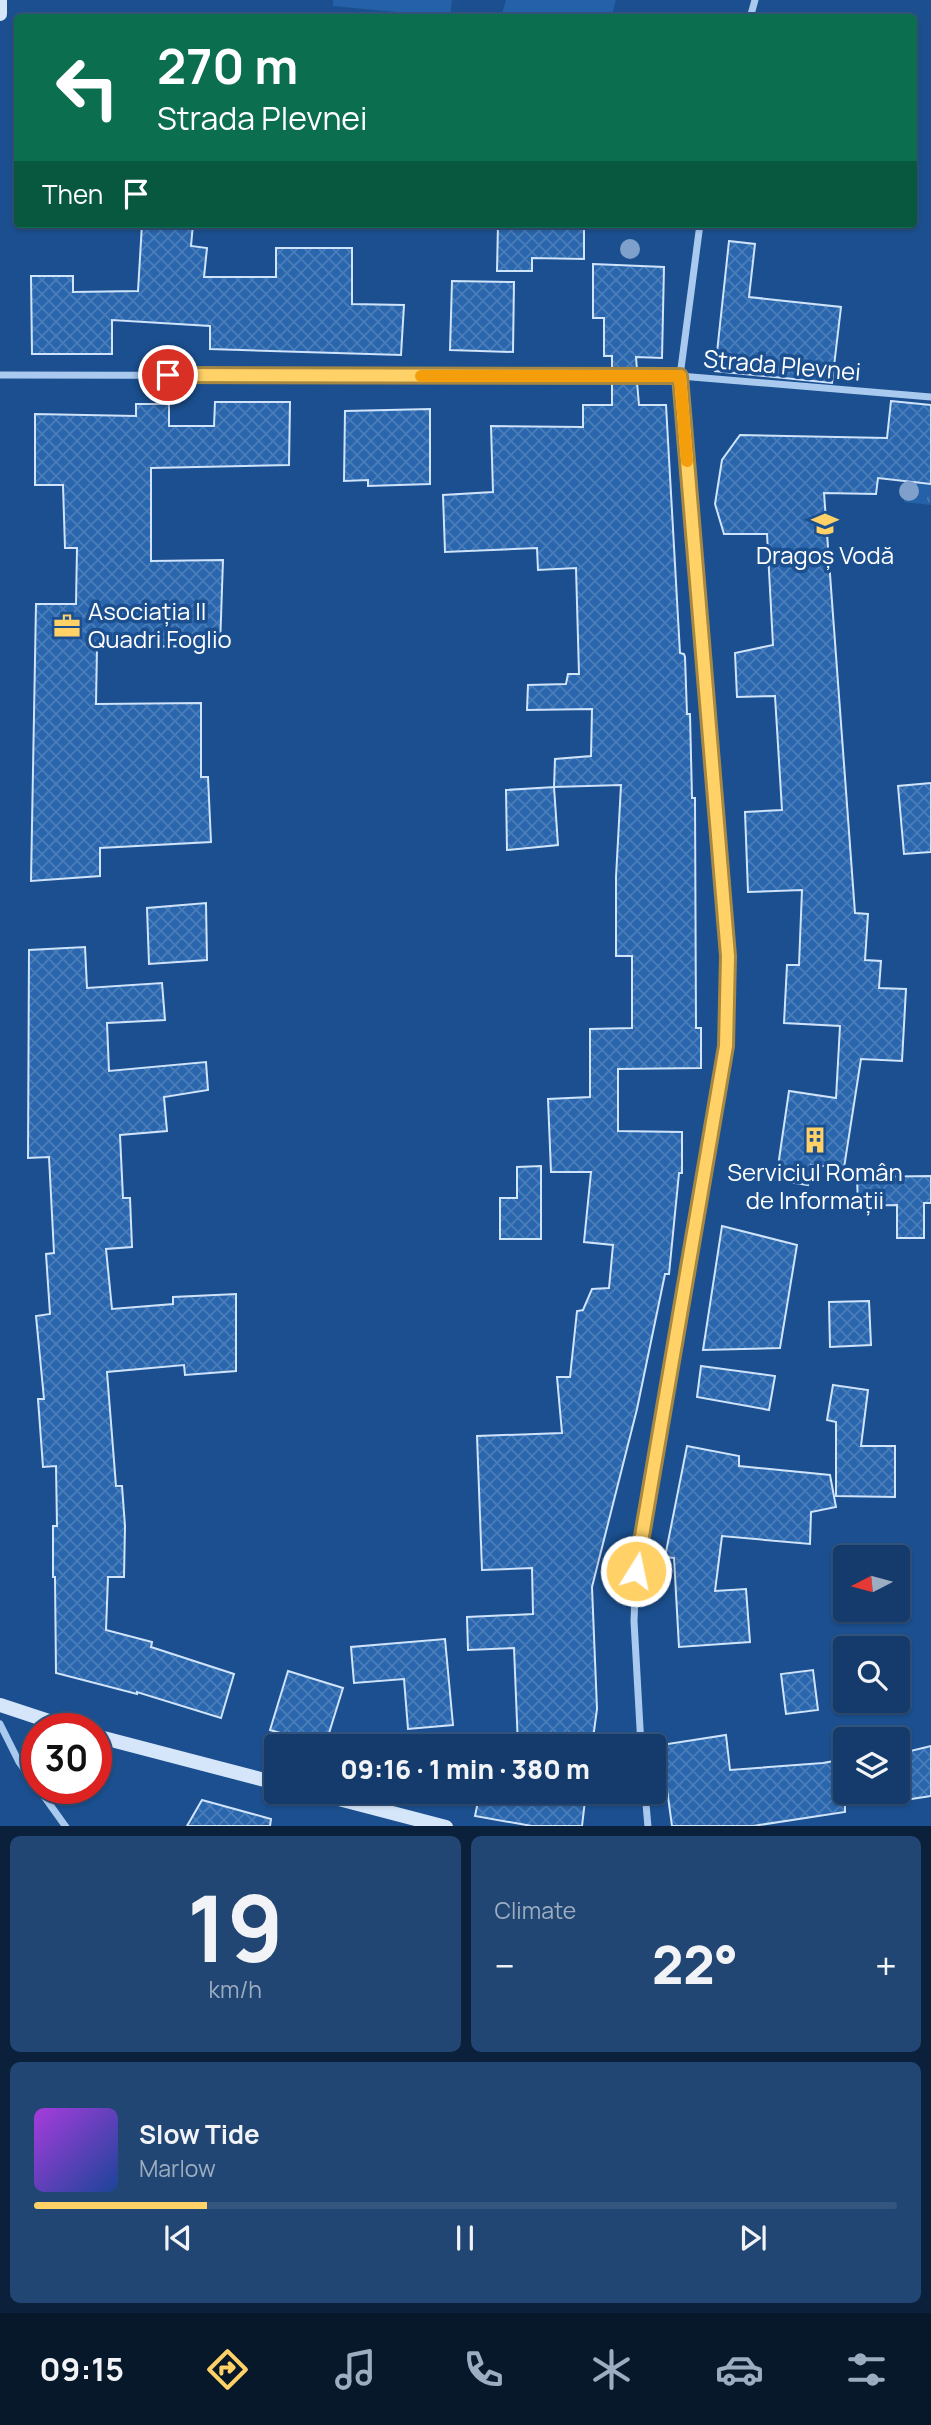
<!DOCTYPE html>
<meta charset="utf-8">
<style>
body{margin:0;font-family:Manrope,sans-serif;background:#214673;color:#f1f3f6;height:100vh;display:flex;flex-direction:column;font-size:26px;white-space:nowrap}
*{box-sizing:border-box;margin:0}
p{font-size:23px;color:#9dadc1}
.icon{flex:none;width:38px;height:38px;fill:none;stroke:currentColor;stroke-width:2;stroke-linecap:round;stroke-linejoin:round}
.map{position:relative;height:1826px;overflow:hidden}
.drawer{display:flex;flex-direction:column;gap:10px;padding:10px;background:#0b203b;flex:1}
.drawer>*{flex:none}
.top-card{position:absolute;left:14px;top:14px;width:903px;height:214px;border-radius:7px;box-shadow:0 2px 5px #0004,0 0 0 2px #33557e;background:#0b6e4f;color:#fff;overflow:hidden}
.needle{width:46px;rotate:264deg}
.buttons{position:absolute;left:833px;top:1545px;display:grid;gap:14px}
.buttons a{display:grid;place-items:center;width:77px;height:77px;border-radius:7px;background:#143b6b;box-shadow:0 2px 5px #0004,0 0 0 2px #33557e;font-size:35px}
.speed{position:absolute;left:21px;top:1713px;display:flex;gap:14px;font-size:35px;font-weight:700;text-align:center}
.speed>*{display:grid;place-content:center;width:91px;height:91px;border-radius:50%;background:#143b6b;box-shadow:0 2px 5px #0004,0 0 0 2px #33557e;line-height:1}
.speed .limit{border:10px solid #d22;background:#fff;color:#111}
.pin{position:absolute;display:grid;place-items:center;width:60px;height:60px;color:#fff;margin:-30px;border:4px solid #fff;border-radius:50%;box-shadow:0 2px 7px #0007}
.me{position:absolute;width:77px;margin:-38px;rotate:10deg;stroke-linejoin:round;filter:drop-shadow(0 0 5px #0008)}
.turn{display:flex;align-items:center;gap:24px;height:147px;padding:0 28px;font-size:32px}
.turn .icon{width:91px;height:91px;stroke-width:2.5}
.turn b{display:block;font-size:49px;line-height:60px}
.then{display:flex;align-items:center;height:66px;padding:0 28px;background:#0003;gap:14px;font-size:26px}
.big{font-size:52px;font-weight:800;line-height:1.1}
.drawer .widget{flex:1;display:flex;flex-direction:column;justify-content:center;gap:10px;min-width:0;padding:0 24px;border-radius:10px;background:#214673}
.drawer .dial{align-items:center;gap:0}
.dial b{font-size:91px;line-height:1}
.song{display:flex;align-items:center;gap:21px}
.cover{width:84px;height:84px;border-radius:10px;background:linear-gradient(135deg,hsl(280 70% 55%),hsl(220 70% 35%))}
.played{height:7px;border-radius:4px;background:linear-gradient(90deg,#ffd166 20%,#33557e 20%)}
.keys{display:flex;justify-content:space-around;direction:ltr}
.heat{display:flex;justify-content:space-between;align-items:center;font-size:38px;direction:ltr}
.drawer .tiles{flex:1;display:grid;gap:10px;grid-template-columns:1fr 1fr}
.widget:last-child{grid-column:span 2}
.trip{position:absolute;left:264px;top:1734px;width:402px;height:70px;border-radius:7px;background:#143b6b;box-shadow:0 2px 5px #0004,0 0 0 2px #33557e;font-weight:800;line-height:70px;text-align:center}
.menu{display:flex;height:112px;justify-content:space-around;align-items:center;background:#08182b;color:#9dadc1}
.menu .icon{width:49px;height:49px}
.menu .active{color:#ffd166}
.menu b{font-size:32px;color:#f1f3f6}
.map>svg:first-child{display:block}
</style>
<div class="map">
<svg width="931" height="1827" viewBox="0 0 931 1827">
<defs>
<pattern id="grass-tufts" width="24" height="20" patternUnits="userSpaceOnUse" patternTransform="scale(1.75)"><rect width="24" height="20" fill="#2461a8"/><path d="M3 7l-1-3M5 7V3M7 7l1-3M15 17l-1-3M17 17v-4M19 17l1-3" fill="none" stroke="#4579b5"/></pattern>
<pattern id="building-cross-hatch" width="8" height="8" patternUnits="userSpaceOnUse" patternTransform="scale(1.75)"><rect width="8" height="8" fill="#2a66ad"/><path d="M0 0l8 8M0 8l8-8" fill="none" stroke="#4a7db9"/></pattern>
</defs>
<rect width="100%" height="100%" fill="#1b4f8f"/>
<polygon fill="url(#grass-tufts)" points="907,481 931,484 931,505 904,502"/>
<g fill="#2461a8">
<polygon points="333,0 452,0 450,17 333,6"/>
<polygon points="506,0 616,0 611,17 501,17"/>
</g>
<g fill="url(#building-cross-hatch)" stroke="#cfe3fa" stroke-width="2">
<polygon points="142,224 193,224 191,246 207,248 204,277 276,277 276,248 352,248 352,304 404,305 401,355 210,349 210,326 112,320 112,354 32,354 31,276 73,276 73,292 138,291"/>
<polygon points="498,224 584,224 584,259 532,258 532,271 497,271"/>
<polygon points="729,241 755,244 749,297 841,307 832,383 715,371"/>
<polygon points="593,264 664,267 662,358 636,357 637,370 612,370 612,356 604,356 604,318 593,318"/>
<polygon points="452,281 514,282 513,352 450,350"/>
<polygon points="612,382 637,382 639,405 666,405 680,653 684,654 685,657 687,714 690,714 692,798 695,798 696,1028 701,1028 701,1068 618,1069 618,1131 682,1132 682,1173 679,1173 669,1274 665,1274 637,1409 592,1587 597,1709 592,1746 518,1746 514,1648 468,1650 467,1617 533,1614 532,1568 482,1570 477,1436 562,1433 557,1377 570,1377 577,1311 583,1310 592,1289 609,1288 613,1245 584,1242 591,1172 551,1172 548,1099 590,1097 590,1029 632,1028 632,956 616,956 616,877 621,785 554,787 555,759 591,756 592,709 527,710 528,685 566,684 568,674 579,674 576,568 538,570 537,548 445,552 443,495 493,492 491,426 583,427 583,405 612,405"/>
<polygon points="891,401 931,405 931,484 878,478 876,494 824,493 855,913 868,914 865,960 881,961 879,988 906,989 902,1061 861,1059 844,1168 811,1165 808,1185 776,1180 789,1091 836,1098 840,1026 784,1023 787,965 799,965 802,890 748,892 745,812 782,810 775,696 737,697 735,653 773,645 767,534 724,534 715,504 722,460 740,435 887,438"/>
<polygon points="215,402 290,402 289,465 151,468 151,561 223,560 220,646 97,647 96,704 201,703 201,777 208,777 211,842 100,848 100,876 31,881 36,604 76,604 77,548 65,548 63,485 35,485 35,414 136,416 136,404 169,404 169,426 214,426"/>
<polygon points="430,409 430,484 368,486 368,480 344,481 345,411"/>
<polygon points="931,783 931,852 904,854 898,786"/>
<polygon points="554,787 558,845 507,850 506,790"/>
<polygon points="206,903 207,960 149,964 147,908"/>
<polygon points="85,947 87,988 162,983 165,1020 107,1023 109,1071 206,1062 208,1090 164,1097 167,1131 120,1135 123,1198 130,1198 132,1247 106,1249 112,1309 173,1304 173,1297 236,1294 236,1371 185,1375 184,1365 107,1372 116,1486 122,1486 125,1526 124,1577 108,1577 106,1630 152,1642 151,1647 234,1674 221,1718 137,1692 137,1694 56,1673 55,1577 53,1577 53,1526 57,1526 56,1466 43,1467 38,1399 44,1399 36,1316 50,1314 46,1254 54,1253 49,1157 28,1158 29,950"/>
<polygon points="541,1166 541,1239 500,1239 500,1198 517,1198 517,1167"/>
<polygon points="931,1176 931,1203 924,1203 924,1238 897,1238 897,1205 858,1206 857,1177"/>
<polygon points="722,1226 797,1245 780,1348 703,1350"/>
<polygon points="869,1301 871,1345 830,1347 829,1302"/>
<polygon points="701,1366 775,1376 769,1410 697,1397"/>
<polygon points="833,1385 868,1390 861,1446 895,1446 895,1497 836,1496 836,1422 827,1420"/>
<polygon points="687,1446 739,1456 739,1466 830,1475 836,1507 811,1512 810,1544 722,1536 715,1591 746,1589 750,1642 679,1647 674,1558 665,1557"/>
<polygon points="445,1639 453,1725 408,1729 404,1679 354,1683 351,1647"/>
<polygon points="813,1670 818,1710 786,1714 781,1674"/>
<polygon points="288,1671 343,1688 325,1746 270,1730"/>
<polygon points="726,1735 730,1770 823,1763 845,1759 845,1812 753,1826 672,1826 661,1745"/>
<polygon points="931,1746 931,1796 898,1801 898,1754"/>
<polygon points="480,1792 586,1792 582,1826 532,1826 475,1816"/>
<polygon points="202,1800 271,1819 270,1826 187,1826"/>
</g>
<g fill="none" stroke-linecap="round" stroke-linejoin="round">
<g stroke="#a9c9ee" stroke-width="7">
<polyline points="750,18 755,0"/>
<polyline points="0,375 680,376 931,397"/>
<polyline points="0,1724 19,1762 37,1787"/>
<polyline points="641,1746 634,1621 636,1571 726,1046 728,956 680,376 700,224"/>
<polyline points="38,1788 66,1827"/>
<polyline points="645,1792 648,1827"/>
</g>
<g stroke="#d6e6fa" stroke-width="14">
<polyline points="0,14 0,0"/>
<polyline points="0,1705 73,1729"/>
<polyline points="96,1736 276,1783"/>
<polyline points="312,1792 446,1827"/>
</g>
</g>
<g fill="#7ea0ca">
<circle cx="630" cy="249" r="10"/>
<circle cx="909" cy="491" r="10"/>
</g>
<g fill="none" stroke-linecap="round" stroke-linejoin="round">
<g stroke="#a68842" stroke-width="18">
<polyline id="route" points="168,375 680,376 728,956 726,1046 636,1571"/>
</g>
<use href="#route" stroke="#ffd166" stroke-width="12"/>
<polyline stroke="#f59e0b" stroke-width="12" points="421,376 680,376 687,461"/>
</g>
<defs>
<g id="school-bare" transform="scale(2.1)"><path d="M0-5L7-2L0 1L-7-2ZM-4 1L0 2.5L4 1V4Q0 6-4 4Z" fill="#ffd166" stroke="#1b4f8f" stroke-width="2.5" paint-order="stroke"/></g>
<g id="office-bare" transform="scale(2.1)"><path d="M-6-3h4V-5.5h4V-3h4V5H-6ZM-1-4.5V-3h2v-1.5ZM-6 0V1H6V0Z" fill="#ffd166" stroke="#1b4f8f" stroke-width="2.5" paint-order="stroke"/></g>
<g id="building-bare" transform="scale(2.1)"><path d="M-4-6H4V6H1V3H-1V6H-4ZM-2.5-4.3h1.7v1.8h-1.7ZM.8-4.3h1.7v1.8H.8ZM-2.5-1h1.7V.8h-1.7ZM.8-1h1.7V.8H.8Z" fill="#ffd166" stroke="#1b4f8f" stroke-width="2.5" paint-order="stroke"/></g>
</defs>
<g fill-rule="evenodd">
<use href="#school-bare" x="825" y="524"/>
<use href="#office-bare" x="67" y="626"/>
<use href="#building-bare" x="815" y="1140"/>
</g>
<g text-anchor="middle" stroke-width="7" stroke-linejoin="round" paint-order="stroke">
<g font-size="24" fill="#fff" stroke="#1b4f8f">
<text transform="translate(782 366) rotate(5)" y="8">Strada Plevnei</text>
</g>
<g font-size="24" fill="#fff" stroke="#1b4f8f">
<text x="825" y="564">Dragoș Vodă</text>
<text x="88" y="620" text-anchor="start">Asociația Il<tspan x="88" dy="28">Quadri Foglio</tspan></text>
<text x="815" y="1181">Serviciul Român<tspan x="815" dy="28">de Informații</tspan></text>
</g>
</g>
</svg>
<div class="buttons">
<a><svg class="needle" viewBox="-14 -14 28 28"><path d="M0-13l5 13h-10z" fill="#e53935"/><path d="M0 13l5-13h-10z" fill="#9dadc1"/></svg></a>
<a><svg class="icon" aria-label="search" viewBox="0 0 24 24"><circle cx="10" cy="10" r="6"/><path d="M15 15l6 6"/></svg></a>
<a><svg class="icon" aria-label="layers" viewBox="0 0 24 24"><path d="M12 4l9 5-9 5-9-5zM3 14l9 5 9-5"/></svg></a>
</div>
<div class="speed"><div class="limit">30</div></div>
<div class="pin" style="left:168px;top:375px;background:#d93025"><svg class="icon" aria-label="arrive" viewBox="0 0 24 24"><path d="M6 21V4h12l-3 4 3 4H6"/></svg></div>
<svg class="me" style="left:636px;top:1571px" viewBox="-20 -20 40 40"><circle r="17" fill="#ffd166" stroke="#fff" stroke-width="3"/><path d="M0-11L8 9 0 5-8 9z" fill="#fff"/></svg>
<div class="trip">09:16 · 1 min · 380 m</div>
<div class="top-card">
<div class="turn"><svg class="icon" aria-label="left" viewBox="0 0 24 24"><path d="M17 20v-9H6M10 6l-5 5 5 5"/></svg><div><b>270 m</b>Strada Plevnei</div></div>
<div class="then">Then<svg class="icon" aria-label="arrive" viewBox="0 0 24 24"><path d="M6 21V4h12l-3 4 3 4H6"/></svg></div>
</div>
</div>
<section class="drawer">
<div class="tiles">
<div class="widget dial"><b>19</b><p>km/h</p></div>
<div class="widget"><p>Climate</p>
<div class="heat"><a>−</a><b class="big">22°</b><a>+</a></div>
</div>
<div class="widget">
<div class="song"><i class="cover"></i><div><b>Slow Tide</b><p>Marlow</p></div></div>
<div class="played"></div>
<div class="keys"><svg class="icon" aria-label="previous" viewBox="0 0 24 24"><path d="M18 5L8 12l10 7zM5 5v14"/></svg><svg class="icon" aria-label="pause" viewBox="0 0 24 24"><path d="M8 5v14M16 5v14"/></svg><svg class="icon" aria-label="next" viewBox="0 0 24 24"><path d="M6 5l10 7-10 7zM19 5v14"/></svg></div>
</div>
</div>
</section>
<nav class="menu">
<b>09:15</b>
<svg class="icon active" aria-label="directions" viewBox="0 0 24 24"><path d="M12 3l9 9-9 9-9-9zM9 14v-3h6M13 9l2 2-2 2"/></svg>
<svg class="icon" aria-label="music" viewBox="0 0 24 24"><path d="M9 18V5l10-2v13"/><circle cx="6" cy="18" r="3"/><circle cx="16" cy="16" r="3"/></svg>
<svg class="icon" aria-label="phone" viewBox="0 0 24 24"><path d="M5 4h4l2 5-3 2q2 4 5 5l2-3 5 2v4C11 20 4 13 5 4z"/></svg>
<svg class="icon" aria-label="climate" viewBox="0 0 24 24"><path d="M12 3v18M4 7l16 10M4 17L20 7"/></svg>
<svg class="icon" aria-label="car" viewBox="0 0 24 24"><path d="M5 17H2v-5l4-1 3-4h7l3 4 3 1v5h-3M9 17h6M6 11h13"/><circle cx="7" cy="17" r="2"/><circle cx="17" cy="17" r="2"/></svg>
<svg class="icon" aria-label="filters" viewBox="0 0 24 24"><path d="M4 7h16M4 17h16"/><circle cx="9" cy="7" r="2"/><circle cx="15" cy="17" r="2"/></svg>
</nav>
